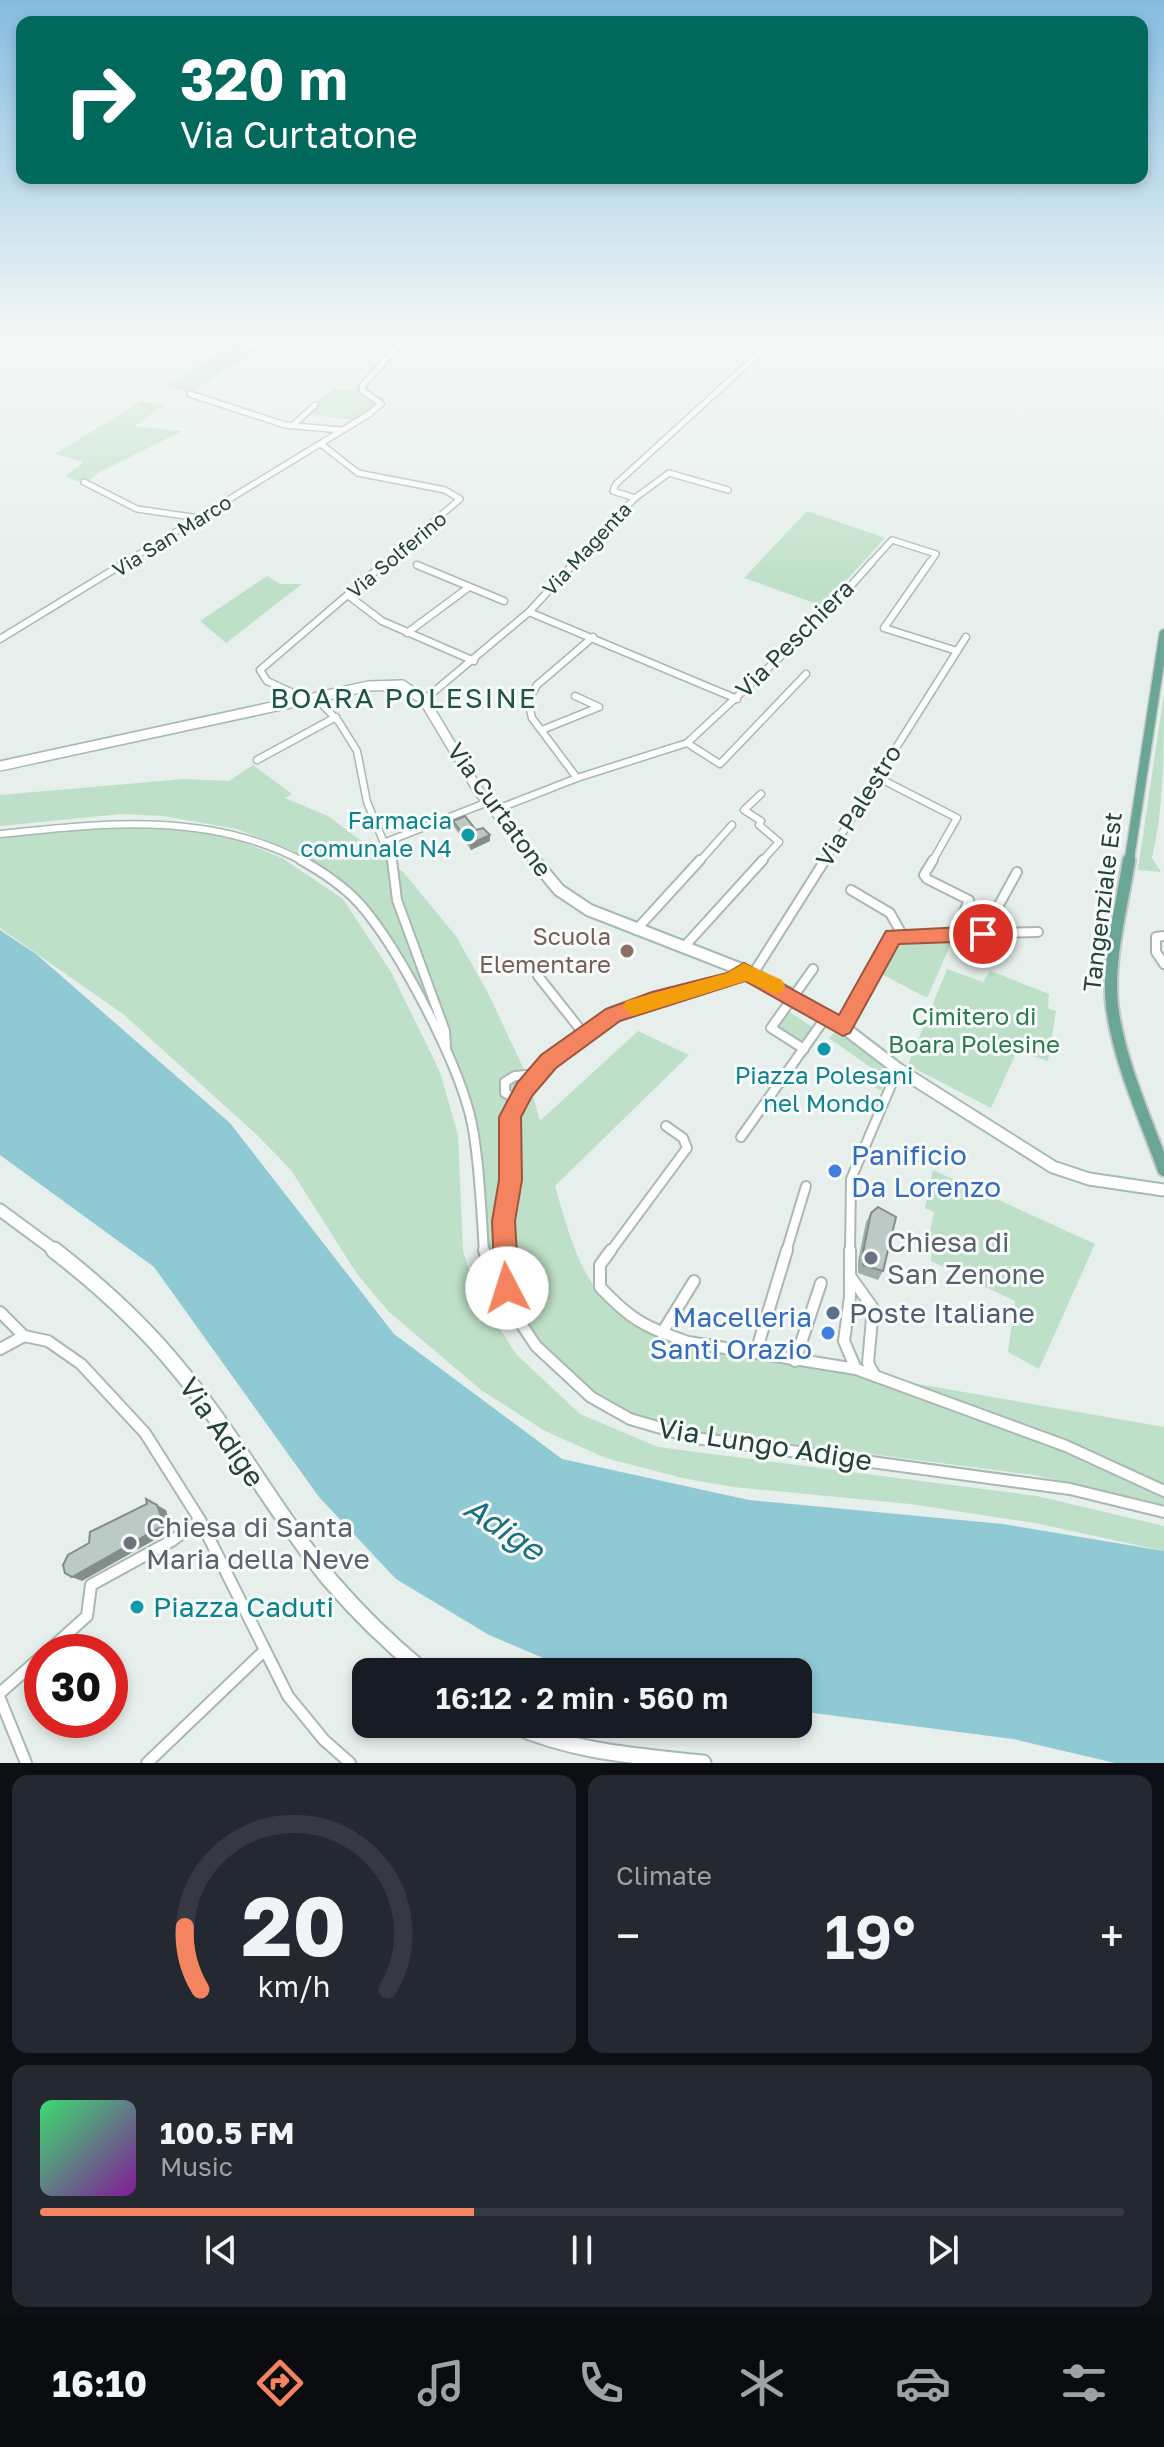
<!DOCTYPE html>
<meta charset="utf-8">
<style>
body{margin:0;font-family:"Golos Text",sans-serif;background:#242831;color:#f1f3f6;height:100vh;display:flex;flex-direction:column;font-size:30px;white-space:nowrap}
*{box-sizing:border-box;margin:0}
p{font-size:26px;color:#9ea1a6}
.icon{flex:none;width:44px;height:44px;fill:none;stroke:currentColor;stroke-width:2;stroke-linecap:round;stroke-linejoin:round}
.map{position:relative;height:1763px;overflow:hidden}
.panel{display:flex;flex-direction:column;gap:12px;padding:12px;background:#0d0f14;flex:1}
.panel>*{flex:none}
.guide{position:absolute;left:16px;top:16px;width:1132px;height:168px;border-radius:16px;box-shadow:0 4px 12px #0003;background:#00695c;color:#fff;overflow:hidden}
.speed{position:absolute;left:24px;top:1634px;display:flex;gap:16px;font-size:40px;font-weight:700;text-align:center}
.speed>*{display:grid;place-content:center;width:104px;height:104px;border-radius:50%;background:#171b24;box-shadow:0 4px 12px #0003;line-height:1}
.speed .limit{border:12px solid #d22;background:#fff;color:#111}
.pin{position:absolute;display:grid;place-items:center;width:68px;height:68px;color:#fff;margin:-34px;border:4px solid #fff;border-radius:50%;box-shadow:0 2px 8px #0007}
.me{position:absolute;width:88px;margin:-44px;rotate:355deg;stroke-linejoin:round;filter:drop-shadow(0 0 6px #0008)}
.turn{display:flex;align-items:center;gap:28px;height:168px;padding:0 32px;font-size:36px}
.turn .icon{width:104px;height:104px;stroke-width:2.5}
.turn b{display:block;font-size:56px;line-height:68px}
.big{font-size:60px;font-weight:600;line-height:1.1}
.panel .widget{flex:1;display:flex;flex-direction:column;justify-content:center;gap:12px;min-width:0;padding:0 28px;border-radius:16px;background:#242831}
.panel .dial{align-items:center;gap:0}
.dial svg{height:208px;overflow:visible;fill:none;stroke:#363941;stroke-width:7;stroke-linecap:round;text-anchor:middle}
.dial text{fill:#f1f3f6;stroke:none}
.song{display:flex;align-items:center;gap:24px}
.cover{width:96px;height:96px;border-radius:12px;background:linear-gradient(135deg,hsl(140 70% 55%),hsl(290 70% 35%))}
.played{height:8px;border-radius:4px;background:linear-gradient(90deg,#f4845f 40%,#363941 40%)}
.keys{display:flex;justify-content:space-around;direction:ltr}
.heat{display:flex;justify-content:space-between;align-items:center;font-size:44px;direction:ltr}
.panel .tiles{flex:1;display:grid;gap:12px;grid-template-columns:1fr 1fr}
.widget:last-child{grid-column:span 2}
.trip{position:absolute;left:352px;top:1658px;width:460px;height:80px;border-radius:16px;background:#171b24;box-shadow:0 4px 12px #0003;font-weight:600;line-height:80px;text-align:center}
.dock{display:flex;height:128px;justify-content:space-around;align-items:center;background:#090b0e;color:#9ea1a6}
.dock .icon{width:56px;height:56px}
.dock .current{color:#f4845f}
.dock b{font-size:36px;color:#f1f3f6}
.map>svg:first-child{display:block}
</style>
<div class="map">
<svg width="1164" height="1763" viewBox="0 0 1164 1763">
<rect width="100%" height="100%" fill="#e6efeb"/>
<g fill="#bfe0c8">
<polygon points="235,343 258,350 194,390 188,392 166,386"/>
<polygon points="358,384 386,399 356,420 308,414 319,406 317,401 334,389 349,391"/>
<polygon points="141,401 164,405 135,426 182,431 98,473 85,484 65,476 84,462 55,454"/>
<polygon points="807,511 885,538 823,606 744,578"/>
<polygon points="267,576 280,584 302,584 226,643 200,621"/>
<path d="M1164,693C1164,747 1164,808 1152,858L1161,872L1138,870Z"/>
<path d="M253,765L292,794L285,798L328,816L403,872L456,936L488,993L528,1078L540,1121L638,1031L689,1055L555,1186C578,1265 588,1308 671,1341L1164,1427V1505L1034,1475L661,1427L591,1398L529,1341L493,1286L479,1248L473,1132L454,1067L404,967L354,892L291,850L237,829L163,816L122,814L0,826V795L184,779L229,781Z"/>
<polygon points="119,823 158,824 231,837 282,858 343,899 391,972 440,1072 458,1135 463,1252 477,1293 516,1354 580,1414 658,1447 1037,1496 1164,1526 1164,1551 1035,1523 910,1504 733,1487 682,1478 606,1458 545,1431 481,1390 389,1312 357,1274 291,1170 257,1135 123,1014 0,928 0,835"/>
<polygon points="953,939 927,998 880,973 898,940"/>
<polygon points="947,969 983,982 990,971 996,973 1049,994 1048,1008 1056,1011 1048,1061 1017,1051 991,1108 908,1065"/>
<polygon points="788,1011 814,1028 803,1042 777,1026"/>
<polygon points="836,1031 887,1070 881,1091 873,1086 876,1071 829,1038"/>
<polygon points="933,1170 1095,1244 1039,1369 1008,1352 1015,1301 931,1261 932,1239 929,1237 934,1212 925,1208"/>
</g>
<polygon fill="#8ec9d4" points="0,930 36,954 230,1123 394,1334 562,1459 749,1500 1003,1524 1164,1551 1164,1763 1115,1763 1013,1739 798,1711 798,1672 576,1672 489,1635 396,1579 319,1497 154,1267 0,1155"/>
<g fill="none" stroke-linecap="round" stroke-linejoin="round">
<g stroke="#a8b8b2" stroke-width="8">
<g id="street-far3">
<polyline points="190,394 285,425 341,430"/>
<polyline points="292,426 315,405"/>
<polyline points="321,444 358,473 445,490 460,499 384,564"/>
<polyline points="84,482 137,509 199,518"/>
<polyline points="635,498 669,473 728,490"/>
<polyline points="123,564 369,414 381,404 362,390 363,385 406,337"/>
<polyline points="573,564 635,498 613,491 616,484 777,337"/>
<polyline points="870,564 892,540 936,554 929,564"/>
</g>
</g>
<g stroke="#a8b8b2" stroke-width="9">
<g id="street-far2">
<polyline points="930,562 884,628 957,651"/>
<polyline points="417,565 504,601"/>
<polyline points="349,596 382,621 474,661"/>
<polyline points="529,612 737,699"/>
<polyline points="407,633 469,587"/>
<polyline points="0,639 126,562"/>
<polyline points="315,697 339,722 357,751 367,802 392,862"/>
<polyline points="306,699 267,681 260,670 386,562"/>
<polyline points="424,700 529,612 575,562"/>
<polyline points="542,730 599,707 575,696"/>
<polyline points="687,743 720,764 806,674"/>
<polyline points="257,760 336,717"/>
<polyline points="877,777 957,818 932,862"/>
<polyline points="577,778 532,718 528,701 537,685 593,637"/>
<polyline points="761,794 744,810 761,821 759,825 779,842 761,862"/>
<polyline points="495,810 577,778 687,743 822,618 872,562"/>
<path d="M0,834C103,823 210,811 304,862"/>
<polyline points="386,842 488,802"/>
<polyline points="699,862 732,825"/>
<polyline points="824,862 966,637"/>
</g>
</g>
<g stroke="#a8b8b2" stroke-width="12">
<g id="street-far1">
<path d="M301,860C321,871 343,886 359,903C399,948 460,1065 472,1124C480,1166 481,1210 484,1252"/>
<polyline points="392,860 397,900 445,1031 446,1046"/>
<polyline points="933,860 924,875 927,879 969,900 954,935"/>
<polyline points="851,890 890,913 903,936"/>
<polyline points="636,930 700,860"/>
<polyline points="983,934 1017,872"/>
<polyline points="1164,936 1156,937 1156,952 1164,964"/>
<polyline points="683,948 763,860"/>
<polyline points="753,974 825,860"/>
<polyline points="538,976 584,1034"/>
<polyline points="843,1027 893,936 1038,932"/>
<polyline points="804,1049 771,1028 813,969"/>
<polyline points="522,1095 513,1097 505,1093 505,1082 515,1076 537,1074"/>
<polyline points="741,1137 826,1017"/>
<path d="M505,1252C505,1225 510,1199 511,1173C511,1155 505,1135 510,1118C522,1068 588,1023 634,1007C671,995 710,992 744,971"/>
<polyline points="610,1252 687,1148 683,1138 666,1126"/>
<polyline points="786,1252 806,1186"/>
<polyline points="850,1252 851,1179 898,1069"/>
</g>
</g>
<g stroke="#a8b8b2" stroke-width="14">
<g id="street">
<polyline points="484,1250 494,1283 536,1346 591,1397 630,1419 695,1438 1070,1489 1164,1512"/>
<polyline points="505,1250 509,1304"/>
<path d="M611,1250L600,1265V1287C631,1320 645,1327 688,1342L856,1369L1066,1446L1164,1491"/>
<polyline points="850,1250 850,1297 844,1341 856,1369"/>
<polyline points="850,1276 873,1308 868,1363 875,1376"/>
<polyline points="0,1312 24,1336"/>
<polyline points="662,1333 694,1281"/>
<polyline points="24,1336 48,1341 81,1364 145,1433 200,1520 288,1696 324,1740 350,1763"/>
<polyline points="0,1349 24,1336"/>
<polyline points="756,1352 787,1250"/>
<polyline points="795,1361 821,1283"/>
<polyline points="47,1652 87,1616 91,1585 173,1540 200,1520"/>
<polyline points="0,1693 42,1656"/>
<polyline points="0,1699 26,1763"/>
<polyline points="147,1763 263,1652"/>
</g>
</g>
<g stroke="#a4bbb3" stroke-width="12">
<polyline id="secondary-far2" points="0,766 369,686 402,685 424,700 478,790 536,862"/>
</g>
<g stroke="#a4bbb3" stroke-width="15">
<g id="secondary-far1">
<polyline points="534,860 559,890 589,910 753,974 791,995 843,1027 898,1069 1053,1167 1089,1179 1164,1190"/>
<polyline points="0,1210 57,1252"/>
</g>
</g>
<g stroke="#a4bbb3" stroke-width="19">
<g id="secondary">
<path d="M54,1250C99,1285 141,1323 177,1367C233,1434 274,1511 329,1579C358,1613 389,1643 424,1672"/>
<path d="M511,1724C572,1752 637,1756 703,1763"/>
</g>
</g>
<g stroke="#c2cac8" stroke-width="12">
<polyline id="primary-far1" points="1129,862 1164,634"/>
</g>
<g stroke="#c2cac8" stroke-width="16">
<path id="primary" d="M1129,860C1122,906 1107,959 1112,1006C1119,1062 1145,1117 1164,1170"/>
</g>
<use href="#street-far3" stroke="#fff" stroke-width="5"/>
<use href="#street-far2" stroke="#fff" stroke-width="6"/>
<use href="#street-far1" stroke="#fff" stroke-width="8"/>
<use href="#street" stroke="#fff" stroke-width="10"/>
<use href="#secondary-far2" stroke="#fff" stroke-width="9"/>
<use href="#secondary-far1" stroke="#fff" stroke-width="11"/>
<use href="#secondary" stroke="#fff" stroke-width="15"/>
<use href="#primary-far1" stroke="#6aa596" stroke-width="9"/>
<use href="#primary" stroke="#6aa596" stroke-width="12"/>
</g>
<g fill="#a1aea9">
<polygon points="453,821 490,835 490,841 471,850 454,827"/>
<polygon points="871,1213 883,1271 878,1280 858,1273 858,1261 866,1222"/>
</g>
<g fill="#838d89">
<polygon points="490,835 490,841 471,850 470,844"/>
<polygon points="157,1505 166,1510 172,1530 82,1581 72,1577"/>
</g>
<g fill="#bbcac4" stroke="#838d89" stroke-width="2">
<polygon points="465,816 476,830 483,828 490,835 470,844 453,821"/>
<polygon points="878,1207 896,1217 883,1271 863,1265 863,1252 871,1213"/>
<polygon points="146,1499 157,1505 164,1525 72,1577 65,1573 63,1565 68,1555 89,1543 90,1532 147,1504"/>
</g>
<linearGradient id="sky" x2="0" y2="1"><stop stop-color="#84bce0"/><stop offset="0.58" stop-color="#f4f8f6"/><stop offset="1" stop-color="#f4f8f6" stop-opacity="0"/></linearGradient>
<rect width="1164" height="584" fill="url(#sky)"/>
<polygon fill="#f4845f" stroke="#9f563e" stroke-width="2" points="983,926 992,934 983,941 899,944 850,1033 843,1036 745,981 620,1021 556,1068 532,1096 521,1117 522,1180 515,1221 519,1288 515,1297 507,1300 498,1297 495,1288 492,1221 499,1180 499,1117 517,1083 541,1055 606,1009 652,992 727,973 744,963 839,1015 886,931"/>
<polygon fill="#f59e0b" points="744,963 782,980 785,986 782,992 775,994 746,981 633,1016 623,1007 626,1001 727,973"/>
<g fill="#0f9aa8" stroke="#f7fbf9" stroke-width="3">
<circle cx="468" cy="835" r="8"/>
<circle cx="824" cy="1049" r="8"/>
<circle cx="137" cy="1607" r="8"/>
</g>
<circle fill="#8d6e63" stroke="#f7fbf9" stroke-width="3" cx="627" cy="951" r="8"/>
<g fill="#3f7fe0" stroke="#f7fbf9" stroke-width="3">
<circle cx="835" cy="1171" r="8"/>
<circle cx="828" cy="1333" r="8"/>
</g>
<g fill="#6b7280" stroke="#f7fbf9" stroke-width="3">
<circle cx="871" cy="1258" r="8"/>
<circle cx="130" cy="1543" r="8"/>
</g>
<circle fill="#5c6f8a" stroke="#f7fbf9" stroke-width="3" cx="833" cy="1313" r="8"/>
<g text-anchor="middle" stroke-width="6" stroke-linejoin="round" paint-order="stroke">
<g font-size="20" fill="#24423a" stroke="#f7fbf9">
<text transform="translate(172 536) rotate(-32)" y="7">Via San Marco</text>
<text transform="translate(587 549) rotate(-47)" y="7">Via Magenta</text>
<text transform="translate(397 555) rotate(-40)" y="7">Via Solferino</text>
</g>
<g font-size="24" fill="#24423a" stroke="#f7fbf9">
<text transform="translate(795 639) rotate(-45)" y="8">Via Peschiera</text>
<text transform="translate(859 806) rotate(-58)" y="8">Via Palestro</text>
<text transform="translate(499 810) rotate(54)" y="8">Via Curtatone</text>
<text transform="translate(1103 902) rotate(-83)" y="8">Tangenziale Est</text>
</g>
<g font-size="24" fill="#0d838f" stroke="#f7fbf9" text-anchor="end">
<text x="452" y="829">Farmacia<tspan x="452" dy="28">comunale N4</tspan></text>
<text x="824" y="1084" text-anchor="middle">Piazza Polesani<tspan x="824" dy="28">nel Mondo</tspan></text>
</g>
<g font-size="24" fill="#785e54" stroke="#f7fbf9" text-anchor="end">
<text x="611" y="945">Scuola<tspan x="611" dy="28">Elementare</tspan></text>
</g>
<g font-size="24" fill="#2d7a4b" stroke="#f7fbf9">
<text x="974" y="1025">Cimitero di<tspan x="974" dy="28">Boara Polesine</tspan></text>
</g>
<g font-size="28" letter-spacing="2" fill="#1f5548" stroke="#f7fbf9">
<text x="404" y="708">BOARA POLESINE</text>
</g>
<g font-size="28" fill="#366cbe" stroke="#f7fbf9" text-anchor="start">
<text x="851" y="1165">Panificio<tspan x="851" dy="32">Da Lorenzo</tspan></text>
<text x="812" y="1327" text-anchor="end">Macelleria<tspan x="812" dy="32">Santi Orazio</tspan></text>
</g>
<g font-size="28" fill="#5b616d" stroke="#f7fbf9" text-anchor="start">
<text x="887" y="1252">Chiesa di<tspan x="887" dy="32">San Zenone</tspan></text>
<text x="146" y="1537">Chiesa di Santa<tspan x="146" dy="32">Maria della Neve</tspan></text>
</g>
<g font-size="28" fill="#4e5e75" stroke="#f7fbf9" text-anchor="start">
<text x="849" y="1323">Poste Italiane</text>
</g>
<g font-size="28" fill="#24423a" stroke="#f7fbf9">
<text transform="translate(222 1432) rotate(55)" y="10">Via Adige</text>
<text transform="translate(765 1444) rotate(9)" y="10">Via Lungo Adige</text>
</g>
<g font-size="28" fill="#0d838f" stroke="#f7fbf9" text-anchor="start">
<text x="153" y="1617">Piazza Caduti</text>
</g>
<g font-size="32" font-style="italic" fill="#1c6f80" stroke="#f7fbf9">
<text transform="translate(504 1529) rotate(34)" y="11">Adige</text>
</g>
</g>
</svg>
<div class="speed"><div class="limit">30</div></div>
<div class="pin" style="left:983px;top:934px;background:#d93025"><svg class="icon" aria-label="arrive" viewBox="0 0 24 24"><path d="M6 21V4h12l-3 4 3 4H6"/></svg></div>
<svg class="me" style="left:507px;top:1288px" viewBox="-20 -20 40 40"><circle r="19" fill="#fff"/><path d="M0-13L10 11 0 6-10 11z" fill="#f4845f"/></svg>
<div class="trip">16:12 · 2 min · 560 m</div>
<div class="guide">
<div class="turn"><svg class="icon" aria-label="right" viewBox="0 0 24 24"><path d="M7 20v-9h11M14 6l5 5-5 5"/></svg><div><b>320 m</b>Via Curtatone</div></div>
</div>
</div>
<section class="panel">
<div class="tiles">
<div class="widget dial"><svg viewBox="0 0 100 80">
<path d="M14 69A42 42 0 1 1 86 69"/>
<path d="M14 69A42 42 0 0 1 8 45" stroke="#f4845f"/>
<text x="50" y="56" font-size="32" font-weight="700">20</text>
<text x="50" y="72" font-size="11">km/h</text>
</svg></div>
<div class="widget"><p>Climate</p>
<div class="heat"><a>−</a><b class="big">19°</b><a>+</a></div>
</div>
<div class="widget">
<div class="song"><i class="cover"></i><div><b>100.5 FM</b><p>Music</p></div></div>
<div class="played"></div>
<div class="keys"><svg class="icon" aria-label="previous" viewBox="0 0 24 24"><path d="M18 5L8 12l10 7zM5 5v14"/></svg><svg class="icon" aria-label="pause" viewBox="0 0 24 24"><path d="M8 5v14M16 5v14"/></svg><svg class="icon" aria-label="next" viewBox="0 0 24 24"><path d="M6 5l10 7-10 7zM19 5v14"/></svg></div>
</div>
</div>
</section>
<nav class="dock">
<b>16:10</b>
<svg class="icon current" aria-label="directions" viewBox="0 0 24 24"><path d="M12 3l9 9-9 9-9-9zM9 14v-3h6M13 9l2 2-2 2"/></svg>
<svg class="icon" aria-label="music" viewBox="0 0 24 24"><path d="M9 18V5l10-2v13"/><circle cx="6" cy="18" r="3"/><circle cx="16" cy="16" r="3"/></svg>
<svg class="icon" aria-label="phone" viewBox="0 0 24 24"><path d="M5 4h4l2 5-3 2q2 4 5 5l2-3 5 2v4C11 20 4 13 5 4z"/></svg>
<svg class="icon" aria-label="climate" viewBox="0 0 24 24"><path d="M12 3v18M4 7l16 10M4 17L20 7"/></svg>
<svg class="icon" aria-label="car" viewBox="0 0 24 24"><path d="M5 17H2v-5l4-1 3-4h7l3 4 3 1v5h-3M9 17h6M6 11h13"/><circle cx="7" cy="17" r="2"/><circle cx="17" cy="17" r="2"/></svg>
<svg class="icon" aria-label="filters" viewBox="0 0 24 24"><path d="M4 7h16M4 17h16"/><circle cx="9" cy="7" r="2"/><circle cx="15" cy="17" r="2"/></svg>
</nav>
